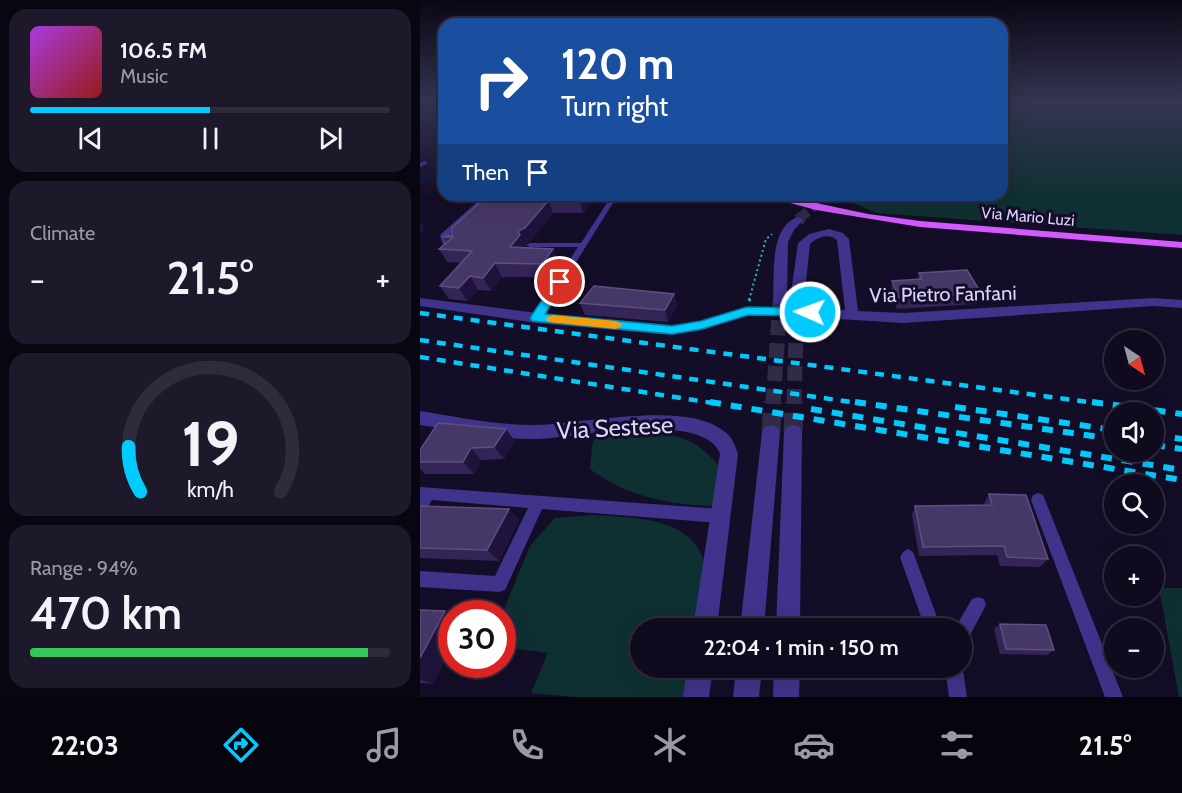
<!DOCTYPE html>
<meta charset="utf-8">
<style>
body{margin:0;font-family:Cabin,sans-serif;background:#1d182a;color:#f1f3f6;height:100vh;display:flex;flex-direction:column;font-size:22px;white-space:nowrap}
*{box-sizing:border-box;margin:0}
p{font-size:20px;color:#9b9aa4}
.icon{flex:none;width:33px;height:33px;fill:none;stroke:currentColor;stroke-width:2;stroke-linecap:round;stroke-linejoin:round}
.map{position:relative;flex:1;overflow:hidden}
.sheet{display:flex;flex-direction:column;gap:9px;padding:9px;background:#080610;width:420px}
.sheet>*{flex:none}
.hud{position:absolute;left:18px;top:18px;width:570px;height:183px;border-radius:18px;box-shadow:0 6px 24px #0002,0 0 0 2px #2f2b3b;background:#1a4fa0;color:#fff;overflow:hidden}
.needle{width:39px;rotate:144deg}
.buttons{position:absolute;left:684px;top:330px;display:grid;gap:12px}
.buttons a{display:grid;place-items:center;width:60px;height:60px;border-radius:50%;background:#0f0a1d;box-shadow:0 6px 24px #0002,0 0 0 2px #2f2b3b;font-size:30px}
.speed{position:absolute;left:18px;top:600px;display:flex;gap:12px;font-size:30px;font-weight:700;text-align:center}
.speed>*{display:grid;place-content:center;width:78px;height:78px;border-radius:50%;background:#0f0a1d;box-shadow:0 6px 24px #0002,0 0 0 2px #2f2b3b;line-height:1}
.speed .limit{border:9px solid #d22;background:#fff;color:#111}
.pin{position:absolute;display:grid;place-items:center;width:51px;height:51px;color:#fff;margin:-26px;border:3px solid #fff;border-radius:50%;box-shadow:0 2px 6px #0007}
.me{position:absolute;width:66px;margin:-33px;rotate:272deg;stroke-linejoin:round;filter:drop-shadow(0 0 4px #0008)}
.turn{display:flex;align-items:center;gap:21px;height:126px;padding:0 24px;font-size:27px}
.turn .icon{width:78px;height:78px;stroke-width:2.5}
.turn b{display:block;font-size:42px;line-height:51px}
.then{display:flex;align-items:center;height:57px;padding:0 24px;background:#0003;gap:12px;font-size:22px}
.big{font-size:45px;font-weight:600;line-height:1.1}
.sheet .tile{flex:1;display:flex;flex-direction:column;justify-content:center;gap:9px;min-width:0;padding:0 21px;border-radius:18px;background:#1d182a}
.sheet .dial{align-items:center;gap:0}
.dial svg{height:156px;overflow:visible;fill:none;stroke:#2f2b3b;stroke-width:7;stroke-linecap:round;text-anchor:middle}
.dial text{fill:#f1f3f6;stroke:none}
.song{display:flex;align-items:center;gap:18px}
.cover{width:72px;height:72px;border-radius:9px;background:linear-gradient(135deg,hsl(280 70% 55%),hsl(0 70% 35%))}
.played{height:6px;border-radius:3px;background:linear-gradient(90deg,#00cafe 50%,#2f2b3b 50%)}
.keys{display:flex;justify-content:space-around;direction:ltr}
.heat{display:flex;justify-content:space-between;align-items:center;font-size:33px;direction:ltr}
.charge{height:9px;border-radius:4px;background:linear-gradient(90deg,#34c759 94%,#2f2b3b 0)}
.trip{position:absolute;left:210px;top:618px;width:342px;height:60px;border-radius:30px;background:#0f0a1d;box-shadow:0 6px 24px #0002,0 0 0 2px #2f2b3b;font-weight:600;line-height:60px;text-align:center}
.tab-bar{display:flex;height:96px;justify-content:space-around;align-items:center;background:#06040c;color:#9b9aa4}
.tab-bar .icon{width:42px;height:42px}
.tab-bar .selected{color:#00cafe}
.tab-bar b{font-size:27px;color:#f1f3f6}
main{display:flex;flex:1;min-height:0}
.map>svg:first-child{display:block}
</style>
<main>
<section class="sheet">
<div class="tile">
<div class="song"><i class="cover"></i><div><b>106.5 FM</b><p>Music</p></div></div>
<div class="played"></div>
<div class="keys"><svg class="icon" aria-label="previous" viewBox="0 0 24 24"><path d="M18 5L8 12l10 7zM5 5v14"/></svg><svg class="icon" aria-label="pause" viewBox="0 0 24 24"><path d="M8 5v14M16 5v14"/></svg><svg class="icon" aria-label="next" viewBox="0 0 24 24"><path d="M6 5l10 7-10 7zM19 5v14"/></svg></div>
</div>
<div class="tile"><p>Climate</p>
<div class="heat"><a>−</a><b class="big">21.5°</b><a>+</a></div>
</div>
<div class="tile dial"><svg viewBox="0 0 100 80">
<path d="M14 69A42 42 0 1 1 86 69"/>
<path d="M14 69A42 42 0 0 1 8 46" stroke="#00cafe"/>
<text x="50" y="56" font-size="32" font-weight="700">19</text>
<text x="50" y="72" font-size="11">km/h</text>
</svg></div>
<div class="tile"><p>Range · 94%</p><b class="big">470 km</b><div class="charge"></div></div>
</section>
<div class="map">
<svg width="762" height="697" viewBox="0 0 762 697">
<rect width="100%" height="100%" fill="#140d27"/>
<g fill="#0f3032">
<polygon points="590,101 762,101 762,235 456,213 433,203 418,201 422,195 582,195 582,107 591,105"/>
<path d="M201,432C248,433 269,430 301,468L293,506C250,505 205,496 170,469L172,446L175,436Z"/>
<path d="M174,515C213,518 272,516 285,564C287,574 277,615 275,628H220V668H269L264,697H154L111,693L128,653L83,647L82,614L110,546L135,518Z"/>
<polygon points="739,588 762,588 762,697 759,697"/>
</g>
<g fill="none" stroke-linecap="round" stroke-linejoin="round">
<polyline stroke="#051648" stroke-width="3" points="0,183 24,167"/>
<polyline stroke="#322b47" stroke-width="10" stroke-dasharray="10 4.5" stroke-linecap="butt" points="380,218 400,201"/>
<polyline stroke="#322b47" stroke-width="12" stroke-dasharray="12 6" stroke-linecap="butt" points="378,220 382,217"/>
<g stroke="#322b47" stroke-width="15" stroke-dasharray="15 8" stroke-linecap="butt">
<polyline points="353,404 360,302"/>
<polyline points="374,404 377,300"/>
</g>
<g stroke="#322b47" stroke-width="19" stroke-dasharray="19 10" stroke-linecap="butt">
<polyline points="351,432 353,402"/>
<polyline points="373,432 374,402"/>
</g>
<polyline stroke="#23bcc3" stroke-width="2" stroke-dasharray="2 3" stroke-linecap="butt" points="329,300 346,239 352,234"/>
<polyline stroke="#23bcc3" stroke-width="3" stroke-dasharray="3 4.5" stroke-linecap="butt" points="329,301 330,299"/>
<g fill="#40338b" fill-rule="evenodd">
<polygon points="5,161 7,162 7,164 0,167 0,163"/>
<polygon points="65,195 72,195 28,236 29,240 38,242 38,246 23,244 20,236 21,234"/>
<polygon points="192,195 198,195 120,320 114,320 112,318 158,247 110,247 106,245 110,243 161,243"/>
<polygon points="0,487 300,509 305,511 307,516 305,521 300,523 122,509 85,590 79,592 0,587 0,571 75,576 108,508 12,500 5,512 0,514"/>
<polygon points="618,493 623,495 625,500 703,697 685,697 611,500 613,495"/>
<polygon points="488,549 493,552 521,628 505,628 480,557 483,552"/>
<polygon points="558,597 564,599 566,605 548,639 542,642 542,628 535,628 552,599"/>
<polygon points="542,664 547,697 529,697 525,668 542,668"/>
</g>
<g fill="#40338b" fill-rule="evenodd">
<polygon points="401,195 412,195 404,203 396,203 395,201"/>
<path d="M378,217L383,220L374,230L368,242L367,302L360,306L353,302C355,277 348,227 378,217Z"/>
<path d="M409,229L423,233L429,239L438,311L483,313L733,298L762,300V308L733,306L483,323L340,314L328,315L282,330L252,335L117,323L0,306V298L117,313L252,325L281,321L327,307L425,310L417,240C408,233 398,237 390,244L384,300L377,304L370,300L378,243L389,234Z"/>
<path d="M0,411C37,417 76,425 114,425C164,424 264,400 304,431C312,437 315,445 318,454L297,628H273L300,454C284,409 152,439 113,439C76,439 37,431 0,425Z"/>
<polygon points="351,425 357,427 360,432 344,628 320,628 342,432 345,427"/>
<polygon points="373,425 379,427 382,432 380,628 356,628 364,432 367,427"/>
<polygon points="267,668 293,668 289,697 263,697"/>
<polygon points="316,668 342,668 339,697 313,697"/>
<polygon points="354,668 380,668 379,697 353,697"/>
</g>
<polygon fill="#d35aff" fill-rule="evenodd" points="341,195 358,195 448,214 500,221 762,242 762,248 500,227 396,210"/>
<g stroke="#00cafe" stroke-width="4.5" stroke-dasharray="9 8" stroke-linecap="butt">
<polyline points="0,313 683,404"/>
<polyline points="0,340 445,404"/>
<polyline points="0,357 299,404"/>
</g>
<g stroke="#00cafe" stroke-width="6" stroke-dasharray="11 10" stroke-linecap="butt">
<polyline points="290,402 762,480"/>
<polyline points="435,402 694,439"/>
<polyline points="672,402 762,414"/>
<polyline points="535,407 694,430"/>
<polyline points="391,409 762,470"/>
<polyline points="734,435 762,439"/>
<polyline points="734,445 762,449"/>
</g>
</g>
<g fill="#342457">
<polygon points="68,195 176,195 163,213 133,213 111,241 104,244 106,248 133,249 138,262 128,277 82,277 71,291 58,290 47,301 29,299 20,286 41,263 27,262 19,249 26,242 23,237 32,235"/>
<polygon points="499,273 561,293 557,304 477,309 471,292 472,281 498,279"/>
<polygon points="254,294 257,306 248,322 165,315 160,303"/>
<polygon points="95,441 84,459 61,460 54,474 5,474 0,469 0,450"/>
<polygon points="569,494 628,559 620,567 580,566 577,555 499,556 492,515 495,506 564,505 564,504"/>
<polygon points="0,506 89,509 99,520 79,561 0,558"/>
<polygon points="0,610 25,611 32,615 32,647 13,684 0,683"/>
<polygon points="580,624 634,650 627,655 580,654 574,629"/>
</g>
<g fill="#1f133c">
<polygon points="164,195 176,195 163,213 159,201"/>
<polygon points="128,201 133,213 111,241 104,244 106,247 90,247 98,231"/>
<polygon points="0,221 6,229 0,233"/>
<polygon points="133,249 138,262 128,277 122,264"/>
<polygon points="75,263 82,277 71,291 63,278"/>
<polygon points="50,276 58,290 47,301 39,288"/>
<polygon points="254,294 257,306 248,322 245,310"/>
<polygon points="86,429 95,441 84,459 74,447"/>
<polygon points="51,448 61,460 54,474 43,462"/>
<polygon points="89,509 99,520 79,561 67,550"/>
<polygon points="25,611 32,615 32,647 13,684 0,679 0,658"/>
</g>
<g fill="#463769" stroke="#5e4f80" stroke-width="1.5">
<polygon points="68,195 164,195 159,201 128,201 105,228 98,231 100,235 90,247 133,249 122,264 75,263 63,278 50,276 39,288 20,286 52,251 19,249 33,237 23,237 32,235 32,228"/>
<polygon points="547,270 561,293 479,298 472,281 502,279 499,273"/>
<polygon points="174,286 254,294 245,310 160,303"/>
<polygon points="18,423 86,429 74,447 51,448 43,462 0,462 0,450"/>
<polygon points="569,494 606,495 628,559 587,557 584,546 503,547 495,506 572,505"/>
<polygon points="0,506 89,509 67,550 0,548"/>
<polygon points="0,610 25,611 0,658"/>
<polygon points="580,624 626,625 634,650 586,649"/>
</g>
<linearGradient id="sky" x2="0" y2="1"><stop stop-color="#0b0715"/><stop offset="0.51" stop-color="#343552"/><stop offset="1" stop-color="#343552" stop-opacity="0"/></linearGradient>
<rect width="762" height="199" fill="url(#sky)"/>
<polygon fill="#00cafe" stroke="#0083a5" stroke-width="1.5" points="140,278 145,282 125,314 252,326 281,321 327,307 390,308 396,312 390,316 328,315 282,329 252,334 112,321 110,318 136,279"/>
<polygon fill="#f59e0b" points="133,315 196,321 203,325 196,329 128,322 126,319 128,317"/>
<g text-anchor="middle" stroke-width="6" stroke-linejoin="round" paint-order="stroke">
<g font-size="16" fill="#ddd3ff" stroke="#140d27">
<text transform="translate(608 216) rotate(5)" y="6">Via Mario Luzi</text>
</g>
<g font-size="20" fill="#ddd3ff" stroke="#140d27">
<text transform="translate(523 294) rotate(-1)" y="7">Via Pietro Fanfani</text>
</g>
<g font-size="24" fill="#ddd3ff" stroke="#140d27">
<text transform="translate(195 428) rotate(-3)" y="8">Via Sestese</text>
</g>
</g>
</svg>
<div class="buttons">
<a><svg class="needle" viewBox="-14 -14 28 28"><path d="M0-13l5 13h-10z" fill="#e53935"/><path d="M0 13l5-13h-10z" fill="#9b9aa4"/></svg></a>
<a><svg class="icon" aria-label="sound" viewBox="0 0 24 24"><path d="M4 9h4l5-4v14l-5-4H4zM17 9q2 3 0 6"/></svg></a>
<a><svg class="icon" aria-label="search" viewBox="0 0 24 24"><circle cx="10" cy="10" r="6"/><path d="M15 15l6 6"/></svg></a>
<a>+</a>
<a>−</a>
</div>
<div class="speed"><div class="limit">30</div></div>
<div class="pin" style="left:140px;top:282px;background:#d93025"><svg class="icon" aria-label="arrive" viewBox="0 0 24 24"><path d="M6 21V4h12l-3 4 3 4H6"/></svg></div>
<svg class="me" style="left:390px;top:312px" viewBox="-20 -20 40 40"><circle r="17" fill="#00cafe" stroke="#fff" stroke-width="3"/><path d="M0-11L8 9 0 5-8 9z" fill="#fff"/></svg>
<div class="trip">22:04 · 1 min · 150 m</div>
<div class="hud">
<div class="turn"><svg class="icon" aria-label="right" viewBox="0 0 24 24"><path d="M7 20v-9h11M14 6l5 5-5 5"/></svg><div><b>120 m</b>Turn right</div></div>
<div class="then">Then<svg class="icon" aria-label="arrive" viewBox="0 0 24 24"><path d="M6 21V4h12l-3 4 3 4H6"/></svg></div>
</div>
</div>
</main>
<nav class="tab-bar">
<b>22:03</b>
<svg class="icon selected" aria-label="directions" viewBox="0 0 24 24"><path d="M12 3l9 9-9 9-9-9zM9 14v-3h6M13 9l2 2-2 2"/></svg>
<svg class="icon" aria-label="music" viewBox="0 0 24 24"><path d="M9 18V5l10-2v13"/><circle cx="6" cy="18" r="3"/><circle cx="16" cy="16" r="3"/></svg>
<svg class="icon" aria-label="phone" viewBox="0 0 24 24"><path d="M5 4h4l2 5-3 2q2 4 5 5l2-3 5 2v4C11 20 4 13 5 4z"/></svg>
<svg class="icon" aria-label="climate" viewBox="0 0 24 24"><path d="M12 3v18M4 7l16 10M4 17L20 7"/></svg>
<svg class="icon" aria-label="car" viewBox="0 0 24 24"><path d="M5 17H2v-5l4-1 3-4h7l3 4 3 1v5h-3M9 17h6M6 11h13"/><circle cx="7" cy="17" r="2"/><circle cx="17" cy="17" r="2"/></svg>
<svg class="icon" aria-label="filters" viewBox="0 0 24 24"><path d="M4 7h16M4 17h16"/><circle cx="9" cy="7" r="2"/><circle cx="15" cy="17" r="2"/></svg>
<b>21.5°</b>
</nav>
